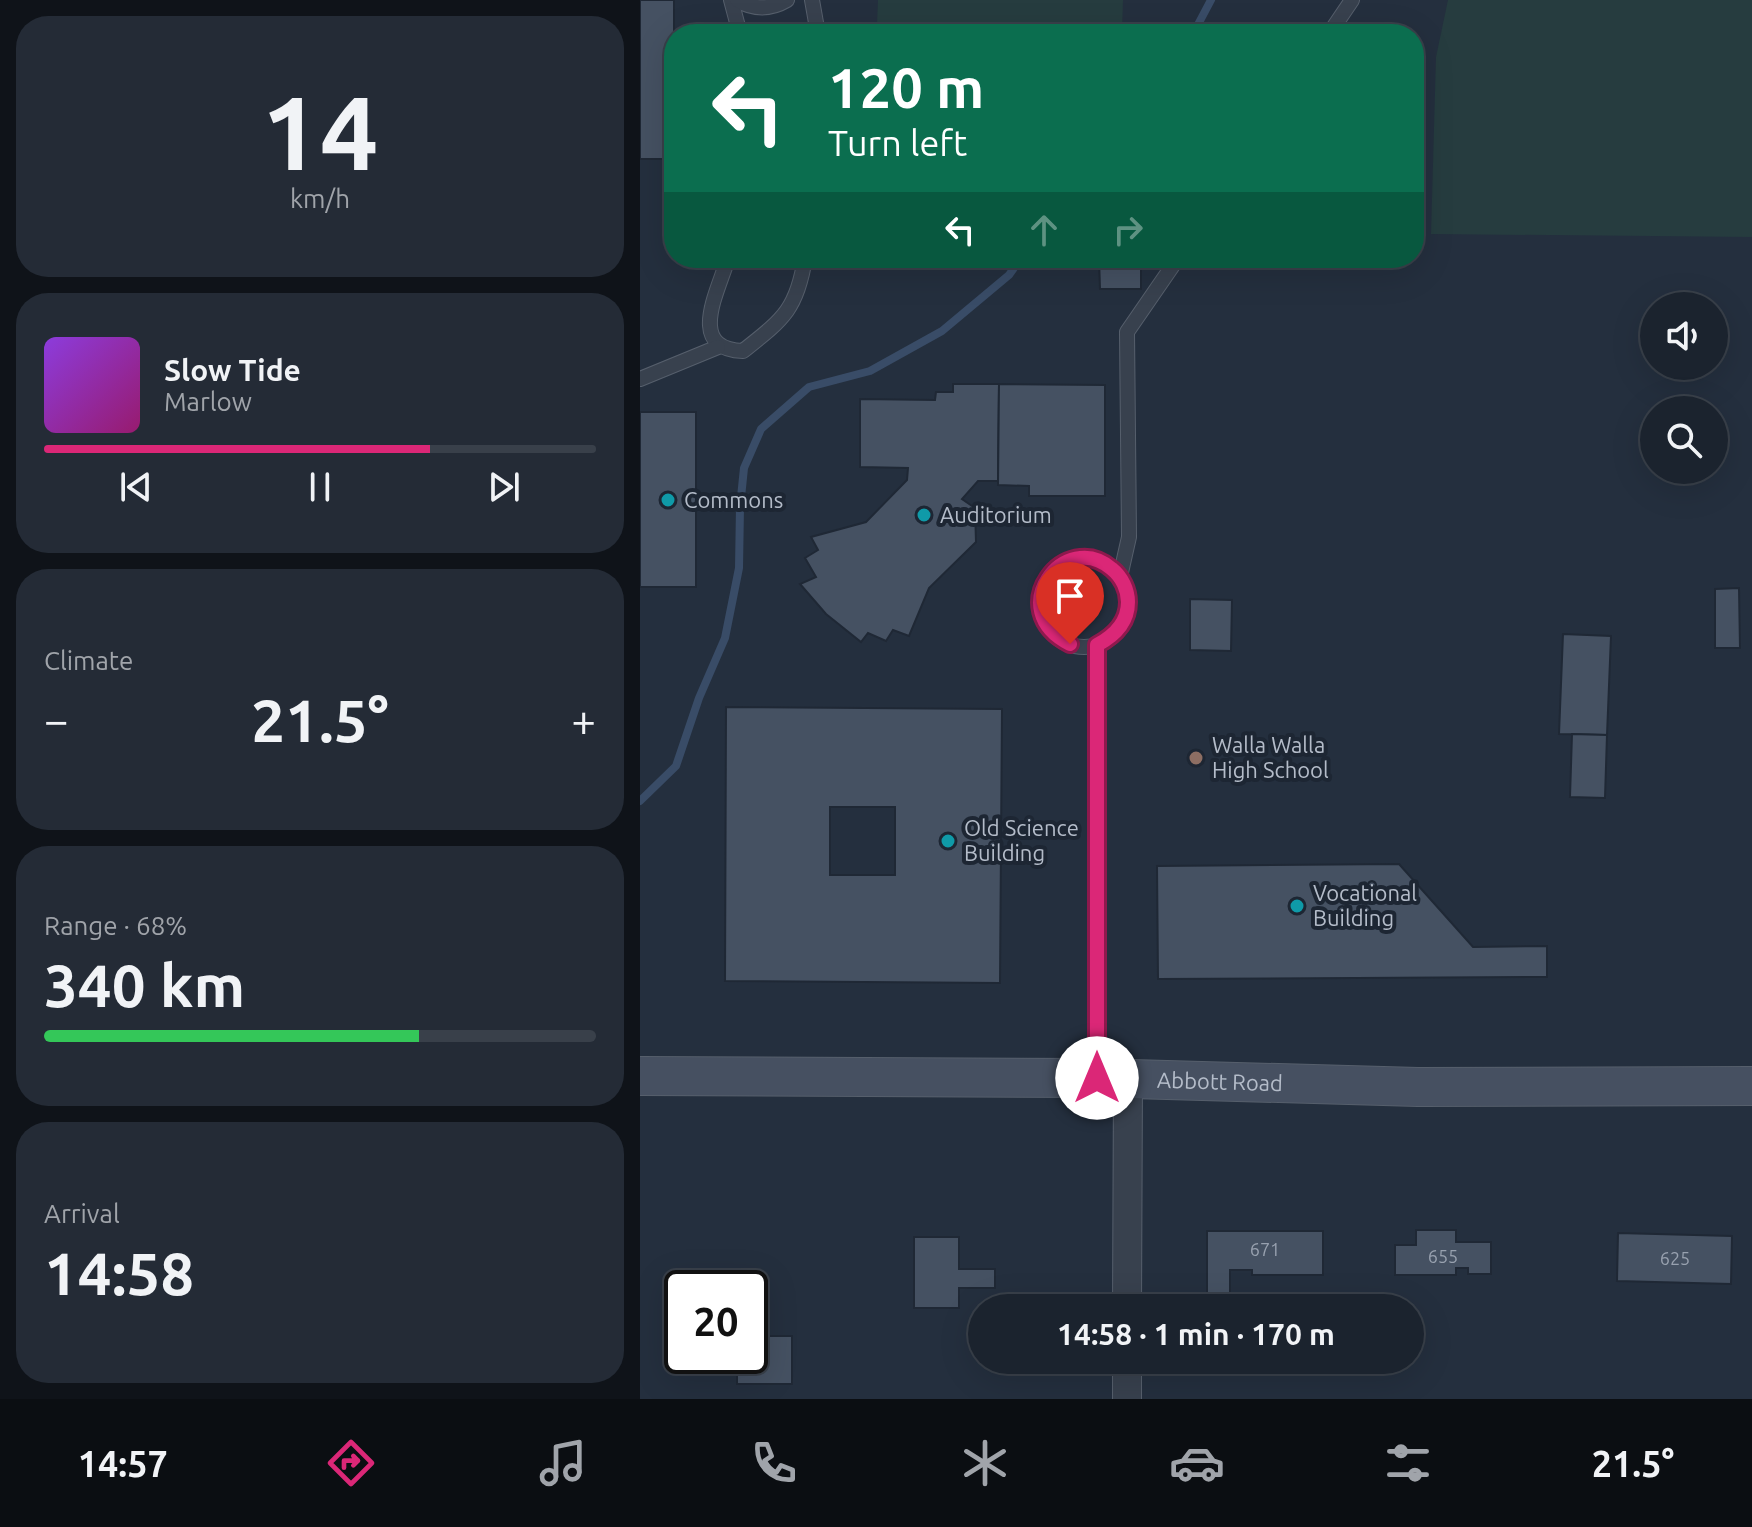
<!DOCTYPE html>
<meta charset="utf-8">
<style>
body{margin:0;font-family:Ubuntu,sans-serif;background:#242b36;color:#f1f3f6;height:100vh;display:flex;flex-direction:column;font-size:30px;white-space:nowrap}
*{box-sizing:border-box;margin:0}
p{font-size:26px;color:#a0a4aa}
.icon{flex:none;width:44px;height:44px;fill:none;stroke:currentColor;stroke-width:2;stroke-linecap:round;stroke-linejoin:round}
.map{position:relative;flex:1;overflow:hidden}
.panel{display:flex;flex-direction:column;gap:16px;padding:16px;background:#0f1319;width:640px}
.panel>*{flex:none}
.top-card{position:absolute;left:24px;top:24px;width:760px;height:244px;border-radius:32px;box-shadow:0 8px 32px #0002,0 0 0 2px #39404a;background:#0b6e4f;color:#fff;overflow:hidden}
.buttons{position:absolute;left:1000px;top:292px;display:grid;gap:16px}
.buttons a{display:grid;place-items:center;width:88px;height:88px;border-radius:50%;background:#1b232e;box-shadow:0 8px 32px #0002,0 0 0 2px #39404a;font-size:40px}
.speed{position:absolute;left:24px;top:1270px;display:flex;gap:16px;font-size:40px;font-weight:700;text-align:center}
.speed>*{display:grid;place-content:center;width:104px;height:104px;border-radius:50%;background:#1b232e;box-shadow:0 8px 32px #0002,0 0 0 2px #39404a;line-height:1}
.speed .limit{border:4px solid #111;border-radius:12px;background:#fff;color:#111}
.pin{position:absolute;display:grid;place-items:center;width:68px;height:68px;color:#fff;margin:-82px -34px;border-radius:50% 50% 50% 0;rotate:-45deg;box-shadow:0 0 8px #0007}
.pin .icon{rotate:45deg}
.me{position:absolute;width:88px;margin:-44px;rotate:0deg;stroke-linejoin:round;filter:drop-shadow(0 0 6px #0008)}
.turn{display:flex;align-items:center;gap:28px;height:168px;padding:0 32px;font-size:36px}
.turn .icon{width:104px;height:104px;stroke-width:2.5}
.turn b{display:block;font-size:56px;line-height:68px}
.lanes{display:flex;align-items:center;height:76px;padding:0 32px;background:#0003;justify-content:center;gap:40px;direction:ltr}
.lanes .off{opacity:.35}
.big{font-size:60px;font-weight:700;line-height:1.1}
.panel .card{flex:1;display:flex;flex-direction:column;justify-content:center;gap:12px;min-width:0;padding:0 28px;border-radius:32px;background:#242b36}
.panel .dial{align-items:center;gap:0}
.dial b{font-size:104px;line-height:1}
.song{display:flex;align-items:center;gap:24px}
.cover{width:96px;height:96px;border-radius:12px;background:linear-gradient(135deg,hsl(270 70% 55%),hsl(320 70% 35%))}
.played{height:8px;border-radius:4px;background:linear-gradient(90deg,#db2777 70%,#39404a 70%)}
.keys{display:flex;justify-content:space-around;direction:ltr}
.heat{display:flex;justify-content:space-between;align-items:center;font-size:44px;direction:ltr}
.charge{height:12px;border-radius:6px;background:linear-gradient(90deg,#34c759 68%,#39404a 0)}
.trip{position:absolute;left:328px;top:1294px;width:456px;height:80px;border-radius:40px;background:#1b232e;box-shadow:0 8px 32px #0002,0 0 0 2px #39404a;font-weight:700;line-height:80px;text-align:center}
.tab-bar{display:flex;height:128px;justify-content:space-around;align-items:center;background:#0b0e12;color:#a0a4aa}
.tab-bar .icon{width:56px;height:56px}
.tab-bar .on{color:#db2777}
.tab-bar b{font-size:36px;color:#f1f3f6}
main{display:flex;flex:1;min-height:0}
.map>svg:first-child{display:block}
</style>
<main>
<section class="panel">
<div class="card dial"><b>14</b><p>km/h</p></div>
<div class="card">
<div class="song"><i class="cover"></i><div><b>Slow Tide</b><p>Marlow</p></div></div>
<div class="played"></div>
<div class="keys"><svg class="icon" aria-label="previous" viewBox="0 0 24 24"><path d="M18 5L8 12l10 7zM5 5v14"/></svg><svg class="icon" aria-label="pause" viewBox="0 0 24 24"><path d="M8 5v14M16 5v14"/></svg><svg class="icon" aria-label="next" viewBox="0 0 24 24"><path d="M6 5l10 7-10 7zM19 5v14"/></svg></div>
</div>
<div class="card"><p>Climate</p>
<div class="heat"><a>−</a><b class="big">21.5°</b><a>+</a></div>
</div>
<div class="card"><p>Range · 68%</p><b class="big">340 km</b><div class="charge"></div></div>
<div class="card"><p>Arrival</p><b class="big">14:58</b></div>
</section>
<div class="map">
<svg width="1112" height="1399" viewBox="0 0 1112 1399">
<rect width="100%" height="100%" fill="#242f3e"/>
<g fill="#263c3f">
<polygon points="238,0 483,0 482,33 237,24"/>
<polygon points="808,0 1112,0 1112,237 791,234 796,57"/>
</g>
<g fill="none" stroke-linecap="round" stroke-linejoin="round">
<g stroke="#394c67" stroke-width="8">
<polyline points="553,34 571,0"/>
<polyline points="0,801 36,766 59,698 85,638 99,568 100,507 104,468 121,429 169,387 230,371 302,331 369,275 381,258"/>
</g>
</g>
<g fill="#455162" stroke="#1f2835" stroke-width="2" fill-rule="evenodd">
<rect x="0" y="0" width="34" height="159"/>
<polygon points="459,258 501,258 501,289 460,289"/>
<polygon points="313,384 359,384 358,481 338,481 322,499 335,508 336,542 289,588 269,636 253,630 246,641 228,633 221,642 186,614 160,584 176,577 165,558 178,550 171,537 226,522 267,480 268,468 220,467 220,399 295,400 296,392 313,392"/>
<polygon points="359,384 465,385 465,496 389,496 389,486 358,485"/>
<rect x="0" y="412" width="56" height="175"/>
<polygon points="1099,588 1100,648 1075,648 1075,589"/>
<polygon points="550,599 592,600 591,651 550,650"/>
<polygon points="923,634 971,636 967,735 919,734"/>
<path d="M86,707L362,709L360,983L85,981ZM190,807H255V875H190Z"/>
<polygon points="932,734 967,735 965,798 930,797"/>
<polygon points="759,864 833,947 907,946 907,977 518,979 517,866"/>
<polygon points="776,1230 816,1230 816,1242 851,1242 851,1274 828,1274 828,1268 816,1268 816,1275 755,1275 755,1245 776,1245"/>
<polygon points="567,1231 683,1231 683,1275 612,1275 612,1270 590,1270 590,1308 567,1308"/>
<polygon points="978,1233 1092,1236 1091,1284 977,1281"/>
<polygon points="274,1237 319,1237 319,1269 355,1269 355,1288 319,1288 319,1308 274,1308"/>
<polygon points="110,1336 152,1336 152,1384 97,1384 97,1356 110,1356"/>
</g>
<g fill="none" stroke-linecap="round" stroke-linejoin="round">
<g stroke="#565f6c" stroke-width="16">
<g id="lane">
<polyline points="91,0 100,34"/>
<path d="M97,0C114,10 130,10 147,0"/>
<polyline points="172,0 178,34"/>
<polyline points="689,34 712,0"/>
<path d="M88,258C79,290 45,349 103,351C142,320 157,310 165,258"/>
<polyline points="0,379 78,347"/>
<circle cx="444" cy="603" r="44"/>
<polyline points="480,577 489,537 487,332 538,258"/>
<polyline points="457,1078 457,645"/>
</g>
</g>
<g stroke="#565f6c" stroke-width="30">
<g id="street">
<polyline points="487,1308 488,1078"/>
<polyline points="487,1399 487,1360"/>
</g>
</g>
<g stroke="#565f6c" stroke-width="40">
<g id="secondary">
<path id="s1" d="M0,1076L457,1078L778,1087L1112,1086"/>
</g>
</g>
<use href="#lane" stroke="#38414e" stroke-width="14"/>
<use href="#street" stroke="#38414e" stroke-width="28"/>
<use href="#secondary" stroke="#465061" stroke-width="38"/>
</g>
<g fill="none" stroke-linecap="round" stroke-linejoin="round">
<g stroke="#8e194d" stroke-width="20">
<path id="route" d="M430,644C362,610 425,528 472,569C482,577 488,590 488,602C488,623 474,636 457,645V1078"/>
</g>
<use href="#route" stroke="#db2777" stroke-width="14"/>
</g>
<g fill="#0f9aa8" stroke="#1d2633" stroke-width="3">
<circle cx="28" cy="500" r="8"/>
<circle cx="284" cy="515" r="8"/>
<circle cx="308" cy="841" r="8"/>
<circle cx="657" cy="906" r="8"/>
</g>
<circle fill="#8d6e63" stroke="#1d2633" stroke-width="3" cx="556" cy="758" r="8"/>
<g text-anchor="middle" stroke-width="8" stroke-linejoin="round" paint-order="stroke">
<g font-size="18" fill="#98a1af">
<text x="625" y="1256">671</text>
<text x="803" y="1263">655</text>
<text x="1035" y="1265">625</text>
</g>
<g font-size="22" fill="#b4bcc9" stroke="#1d2633" text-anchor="start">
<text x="44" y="508">Commons</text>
<text x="300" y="523">Auditorium</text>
<text x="572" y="753">Walla Walla<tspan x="572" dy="25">High School</tspan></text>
<text x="324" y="836">Old Science<tspan x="324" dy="25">Building</tspan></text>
<text x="673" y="901">Vocational<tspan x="673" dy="25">Building</tspan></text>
</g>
<g font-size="22" fill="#b4bcc9" stroke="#1d2633">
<text dy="8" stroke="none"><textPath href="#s1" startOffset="580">Abbott Road</textPath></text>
</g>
</g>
</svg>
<div class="buttons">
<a><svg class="icon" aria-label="sound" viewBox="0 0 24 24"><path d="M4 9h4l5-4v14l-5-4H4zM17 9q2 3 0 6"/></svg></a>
<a><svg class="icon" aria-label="search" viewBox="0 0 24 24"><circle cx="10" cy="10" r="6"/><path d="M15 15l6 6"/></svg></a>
</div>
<div class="speed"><div class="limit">20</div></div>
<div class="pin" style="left:430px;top:644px;background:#d93025"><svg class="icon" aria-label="arrive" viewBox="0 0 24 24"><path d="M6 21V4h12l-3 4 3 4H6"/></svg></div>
<svg class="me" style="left:457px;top:1078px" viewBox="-20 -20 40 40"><circle r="19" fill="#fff"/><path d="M0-13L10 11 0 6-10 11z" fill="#db2777"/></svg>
<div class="trip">14:58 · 1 min · 170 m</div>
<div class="top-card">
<div class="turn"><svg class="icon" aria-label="left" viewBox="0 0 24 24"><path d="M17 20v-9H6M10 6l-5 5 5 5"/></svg><div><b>120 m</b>Turn left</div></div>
<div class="lanes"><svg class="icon" aria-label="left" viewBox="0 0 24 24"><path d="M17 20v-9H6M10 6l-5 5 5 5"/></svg><svg class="icon off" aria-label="ahead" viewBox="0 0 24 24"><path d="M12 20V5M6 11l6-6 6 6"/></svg><svg class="icon off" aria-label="right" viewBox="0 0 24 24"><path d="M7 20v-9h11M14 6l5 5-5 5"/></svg></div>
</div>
</div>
</main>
<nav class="tab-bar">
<b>14:57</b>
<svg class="icon on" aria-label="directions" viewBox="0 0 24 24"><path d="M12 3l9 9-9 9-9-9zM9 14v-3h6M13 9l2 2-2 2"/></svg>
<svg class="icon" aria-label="music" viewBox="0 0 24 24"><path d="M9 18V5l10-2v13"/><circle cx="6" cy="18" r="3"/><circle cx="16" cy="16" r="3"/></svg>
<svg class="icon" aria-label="phone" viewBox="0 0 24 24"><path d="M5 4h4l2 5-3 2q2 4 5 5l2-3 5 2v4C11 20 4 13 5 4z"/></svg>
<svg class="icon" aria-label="climate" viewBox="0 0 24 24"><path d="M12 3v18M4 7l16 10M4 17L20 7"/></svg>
<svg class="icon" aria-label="car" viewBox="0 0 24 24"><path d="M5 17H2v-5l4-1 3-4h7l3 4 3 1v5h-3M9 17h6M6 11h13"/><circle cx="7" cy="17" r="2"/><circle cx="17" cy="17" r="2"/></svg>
<svg class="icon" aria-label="filters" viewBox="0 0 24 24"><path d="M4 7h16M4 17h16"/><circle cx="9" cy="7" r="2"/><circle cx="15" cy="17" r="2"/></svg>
<b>21.5°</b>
</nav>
